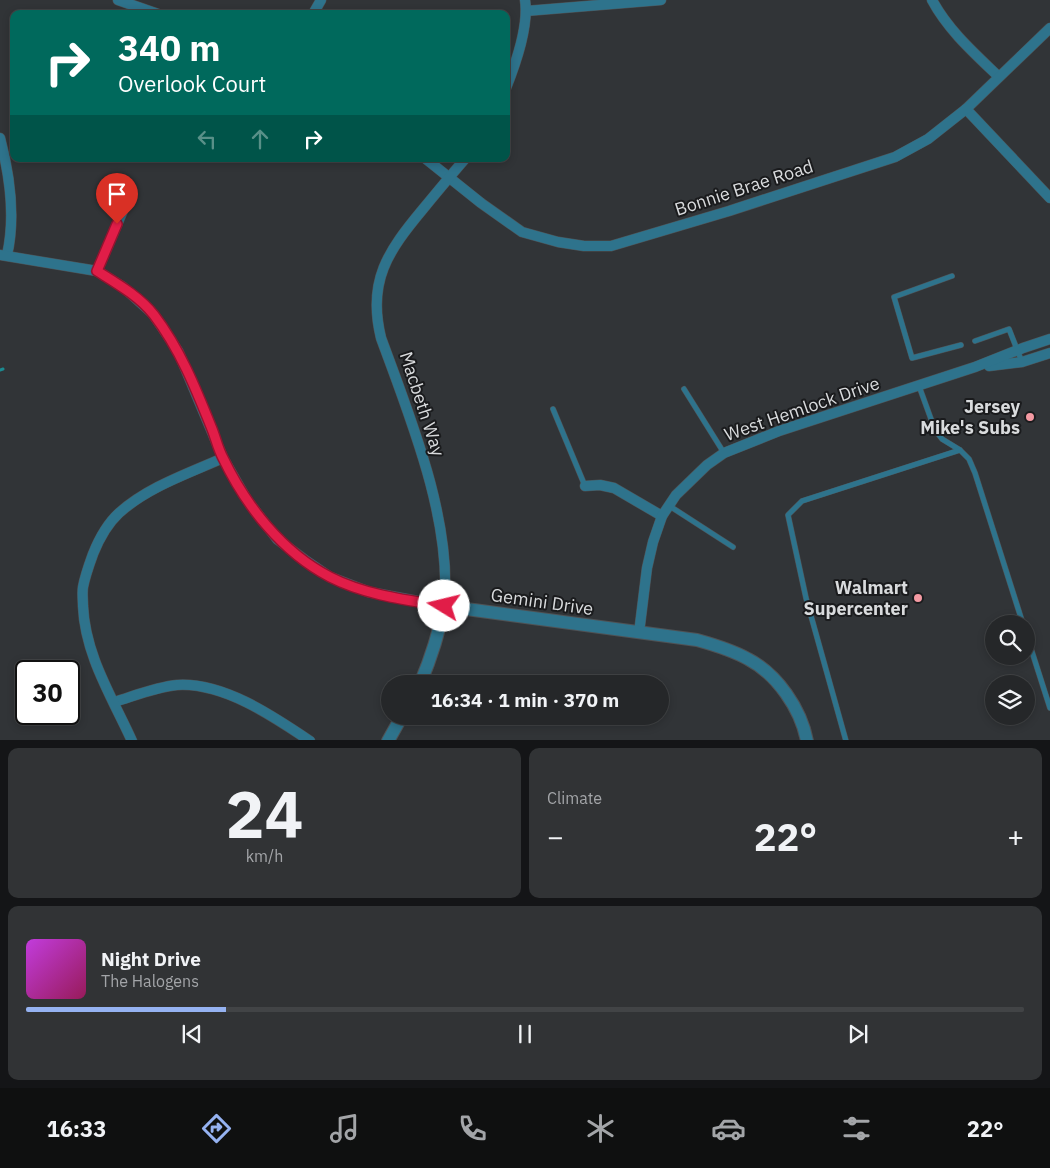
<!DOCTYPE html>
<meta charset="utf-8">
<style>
body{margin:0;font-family:"IBM Plex Sans",sans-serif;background:#313335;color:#f1f3f6;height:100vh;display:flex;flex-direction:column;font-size:19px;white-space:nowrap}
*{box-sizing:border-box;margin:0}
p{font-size:16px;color:#a3a5a8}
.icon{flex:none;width:28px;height:28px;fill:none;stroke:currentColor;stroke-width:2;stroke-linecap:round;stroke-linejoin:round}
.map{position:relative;height:740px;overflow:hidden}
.side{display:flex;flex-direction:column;gap:8px;padding:8px;background:#141517;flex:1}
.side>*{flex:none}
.top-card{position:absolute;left:10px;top:10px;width:500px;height:152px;border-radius:10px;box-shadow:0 2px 8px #0003,0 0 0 1px #424446;background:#00695c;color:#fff;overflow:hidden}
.controls{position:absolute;left:985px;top:615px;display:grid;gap:10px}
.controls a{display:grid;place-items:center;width:50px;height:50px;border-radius:50%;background:#252729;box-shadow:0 2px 8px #0003,0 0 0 1px #424446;font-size:25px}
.speed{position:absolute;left:15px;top:660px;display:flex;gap:10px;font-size:25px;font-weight:700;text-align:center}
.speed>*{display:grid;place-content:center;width:65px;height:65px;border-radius:50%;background:#252729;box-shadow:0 2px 8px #0003,0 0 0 1px #424446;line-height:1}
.speed .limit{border:2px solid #111;border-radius:8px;background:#fff;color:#111}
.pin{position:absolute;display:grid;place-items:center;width:42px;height:42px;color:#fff;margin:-51px -21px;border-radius:50% 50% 50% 0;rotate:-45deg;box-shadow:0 0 5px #0007}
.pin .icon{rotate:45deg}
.me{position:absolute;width:55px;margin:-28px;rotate:279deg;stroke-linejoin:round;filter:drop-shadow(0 0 4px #0008)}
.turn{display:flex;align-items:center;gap:18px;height:105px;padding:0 25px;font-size:22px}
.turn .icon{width:65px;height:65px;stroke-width:2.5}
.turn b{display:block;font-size:35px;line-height:42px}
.lanes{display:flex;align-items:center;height:48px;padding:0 25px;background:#0003;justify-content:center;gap:25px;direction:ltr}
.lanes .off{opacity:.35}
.big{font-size:38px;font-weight:800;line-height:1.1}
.side .widget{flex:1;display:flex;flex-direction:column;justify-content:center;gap:8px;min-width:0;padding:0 18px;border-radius:10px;background:#313335}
.side .dial{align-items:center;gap:0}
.dial b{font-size:65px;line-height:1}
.song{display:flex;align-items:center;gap:15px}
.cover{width:60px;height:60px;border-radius:8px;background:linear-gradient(135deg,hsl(290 70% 55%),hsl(330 70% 35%))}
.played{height:5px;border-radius:2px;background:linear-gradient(90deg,#95b2f1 20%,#424446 20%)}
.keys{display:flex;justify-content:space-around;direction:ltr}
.heat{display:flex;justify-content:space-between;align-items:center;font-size:28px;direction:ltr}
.side .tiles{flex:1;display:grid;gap:8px;grid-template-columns:1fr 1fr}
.widget:last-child{grid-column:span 2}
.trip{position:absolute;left:381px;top:675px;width:288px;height:50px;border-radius:25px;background:#252729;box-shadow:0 2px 8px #0003,0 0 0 1px #424446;font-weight:800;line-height:50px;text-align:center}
.tabs{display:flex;height:80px;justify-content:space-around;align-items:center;background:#0f1010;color:#a3a5a8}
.tabs .icon{width:35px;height:35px}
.tabs .selected{color:#95b2f1}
.tabs b{font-size:22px;color:#f1f3f6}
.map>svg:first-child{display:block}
</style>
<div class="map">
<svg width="1050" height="741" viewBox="0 0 1050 741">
<rect width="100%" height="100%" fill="#313437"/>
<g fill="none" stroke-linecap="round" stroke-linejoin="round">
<polyline stroke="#1c8a90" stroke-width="3" points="0,370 3,369"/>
<g stroke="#4f5255" stroke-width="6">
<g id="service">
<polyline points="952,276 894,297 912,358 961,345"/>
<polyline points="975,341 1009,329 1022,362"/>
<polyline points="919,386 935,430 942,439 960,450 969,459 975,473 1023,624"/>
<polyline points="684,389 724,453"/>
<polyline points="553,409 585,486"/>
<polyline points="668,505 733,547"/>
<polyline points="1026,633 1050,708"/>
<polyline points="846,741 806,598 788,515 802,501 960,450"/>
</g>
</g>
<g stroke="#4f5255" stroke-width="11">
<g id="minor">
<polyline points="118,0 158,14"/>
<path d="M932,0C948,30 974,53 998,76"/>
<polyline points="526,11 661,0"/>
<polyline points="313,14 321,0"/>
<path d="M506,88C516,63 529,26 525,0"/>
<polyline points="966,109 1050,198"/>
<path d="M0,138C10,176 16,216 7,255"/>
<polyline points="426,159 481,203 522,232 558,242 584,246 611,246 729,211 895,157 928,139 966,109 1050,28"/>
<path d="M0,255L97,271L123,287L153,314L178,351L223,458L247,500L277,539L305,560L330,577L369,592L444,606C453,522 410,417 381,338C367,281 388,251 423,209C437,192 451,175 465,159"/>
<polyline points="97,271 124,208"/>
<polyline points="989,366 1022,362 1050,353"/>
<polyline points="585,486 600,485 614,488 662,516"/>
<polyline points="639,633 647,568 653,542 662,516 676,495 707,465 724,453 779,431 975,367 1023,348 1050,339"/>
<path d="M114,702C134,696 156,687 177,685C223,682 273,716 310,741"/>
<path d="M132,741C112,697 85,655 83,606C83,600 82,593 83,587C85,576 89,565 93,554C99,539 107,524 119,513C148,487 187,474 223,458"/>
</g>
</g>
<g stroke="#4f5255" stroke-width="14">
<g id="tertiary">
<path d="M420,684C431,658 439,634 444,606L697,640C715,645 732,650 748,659C777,674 801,709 807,741"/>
<polyline points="388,741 402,716"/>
</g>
</g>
<use href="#service" stroke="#2e738c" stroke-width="5"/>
<use href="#minor" stroke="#2e738c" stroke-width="10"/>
<use href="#tertiary" stroke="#2e738c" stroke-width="12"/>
</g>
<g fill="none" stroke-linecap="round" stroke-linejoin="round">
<g stroke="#92132f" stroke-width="12">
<path id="route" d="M117,224L97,271C116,283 139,296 154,315C180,349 196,389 212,429C216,439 218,449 223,458C246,506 282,552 330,577C365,595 406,600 444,606"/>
</g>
<use href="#route" stroke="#e11d48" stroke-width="9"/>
</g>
<g fill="#f49aa3" stroke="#1a1b1d" stroke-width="2">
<circle cx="1030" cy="417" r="5"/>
<circle cx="918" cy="598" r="5"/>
</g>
<g text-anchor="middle" stroke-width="4" stroke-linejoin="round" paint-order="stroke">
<g font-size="18" fill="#d9dbdd" stroke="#1a1b1d">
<text transform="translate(744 188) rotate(-18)" y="6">Bonnie Brae Road</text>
<text transform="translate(422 404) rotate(72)" y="6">Macbeth Way</text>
<text transform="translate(802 409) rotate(-19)" y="6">West Hemlock Drive</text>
<text transform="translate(542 602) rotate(8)" y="6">Gemini Drive</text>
</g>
<g font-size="18" font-weight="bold" fill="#d9dbdd" stroke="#1a1b1d" text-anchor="end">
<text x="1020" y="413">Jersey<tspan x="1020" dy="21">Mike's Subs</tspan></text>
<text x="908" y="594">Walmart<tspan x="908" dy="21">Supercenter</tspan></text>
</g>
</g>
</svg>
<div class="controls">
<a><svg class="icon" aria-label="search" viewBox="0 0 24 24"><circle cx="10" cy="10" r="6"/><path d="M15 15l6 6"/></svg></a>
<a><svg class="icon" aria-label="layers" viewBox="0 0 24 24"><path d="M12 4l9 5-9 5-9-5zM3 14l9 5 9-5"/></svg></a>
</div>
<div class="speed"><div class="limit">30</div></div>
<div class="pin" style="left:117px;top:224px;background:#d93025"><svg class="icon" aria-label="arrive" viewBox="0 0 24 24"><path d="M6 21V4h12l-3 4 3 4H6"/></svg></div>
<svg class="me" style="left:444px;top:606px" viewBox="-20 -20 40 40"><circle r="19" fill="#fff"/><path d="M0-13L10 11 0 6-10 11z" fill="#e11d48"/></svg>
<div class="trip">16:34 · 1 min · 370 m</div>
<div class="top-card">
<div class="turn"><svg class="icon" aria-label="right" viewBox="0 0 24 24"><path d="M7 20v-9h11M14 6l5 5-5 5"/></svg><div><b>340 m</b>Overlook Court</div></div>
<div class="lanes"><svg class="icon off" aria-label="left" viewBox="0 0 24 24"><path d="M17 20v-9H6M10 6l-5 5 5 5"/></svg><svg class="icon off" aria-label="ahead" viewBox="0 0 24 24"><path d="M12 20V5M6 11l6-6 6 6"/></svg><svg class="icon" aria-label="right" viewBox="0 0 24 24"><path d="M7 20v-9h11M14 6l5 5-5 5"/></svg></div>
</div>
</div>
<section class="side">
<div class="tiles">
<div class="widget dial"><b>24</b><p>km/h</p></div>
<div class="widget"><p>Climate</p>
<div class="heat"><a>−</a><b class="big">22°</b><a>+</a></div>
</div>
<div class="widget">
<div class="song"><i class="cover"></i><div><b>Night Drive</b><p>The Halogens</p></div></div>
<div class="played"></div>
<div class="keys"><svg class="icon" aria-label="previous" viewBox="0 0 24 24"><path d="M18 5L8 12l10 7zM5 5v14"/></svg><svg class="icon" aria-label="pause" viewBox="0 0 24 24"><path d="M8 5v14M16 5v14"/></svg><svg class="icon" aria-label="next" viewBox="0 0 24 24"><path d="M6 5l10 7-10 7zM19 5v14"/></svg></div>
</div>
</div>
</section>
<nav class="tabs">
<b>16:33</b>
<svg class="icon selected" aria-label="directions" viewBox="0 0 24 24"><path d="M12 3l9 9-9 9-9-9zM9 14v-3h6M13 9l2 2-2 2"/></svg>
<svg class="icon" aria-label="music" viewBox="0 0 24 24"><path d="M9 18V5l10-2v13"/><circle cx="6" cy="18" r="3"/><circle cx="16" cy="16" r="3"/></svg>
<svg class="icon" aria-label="phone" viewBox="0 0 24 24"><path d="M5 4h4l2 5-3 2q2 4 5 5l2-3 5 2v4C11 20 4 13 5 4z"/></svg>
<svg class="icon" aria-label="climate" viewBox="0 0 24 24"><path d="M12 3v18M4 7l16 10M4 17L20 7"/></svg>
<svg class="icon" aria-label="car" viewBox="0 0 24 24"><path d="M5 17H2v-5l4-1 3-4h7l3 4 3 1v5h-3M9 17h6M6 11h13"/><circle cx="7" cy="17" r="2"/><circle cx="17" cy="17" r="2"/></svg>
<svg class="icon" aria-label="filters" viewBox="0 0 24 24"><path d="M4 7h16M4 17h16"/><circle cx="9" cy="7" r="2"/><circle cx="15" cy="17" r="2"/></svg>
<b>22°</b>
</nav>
